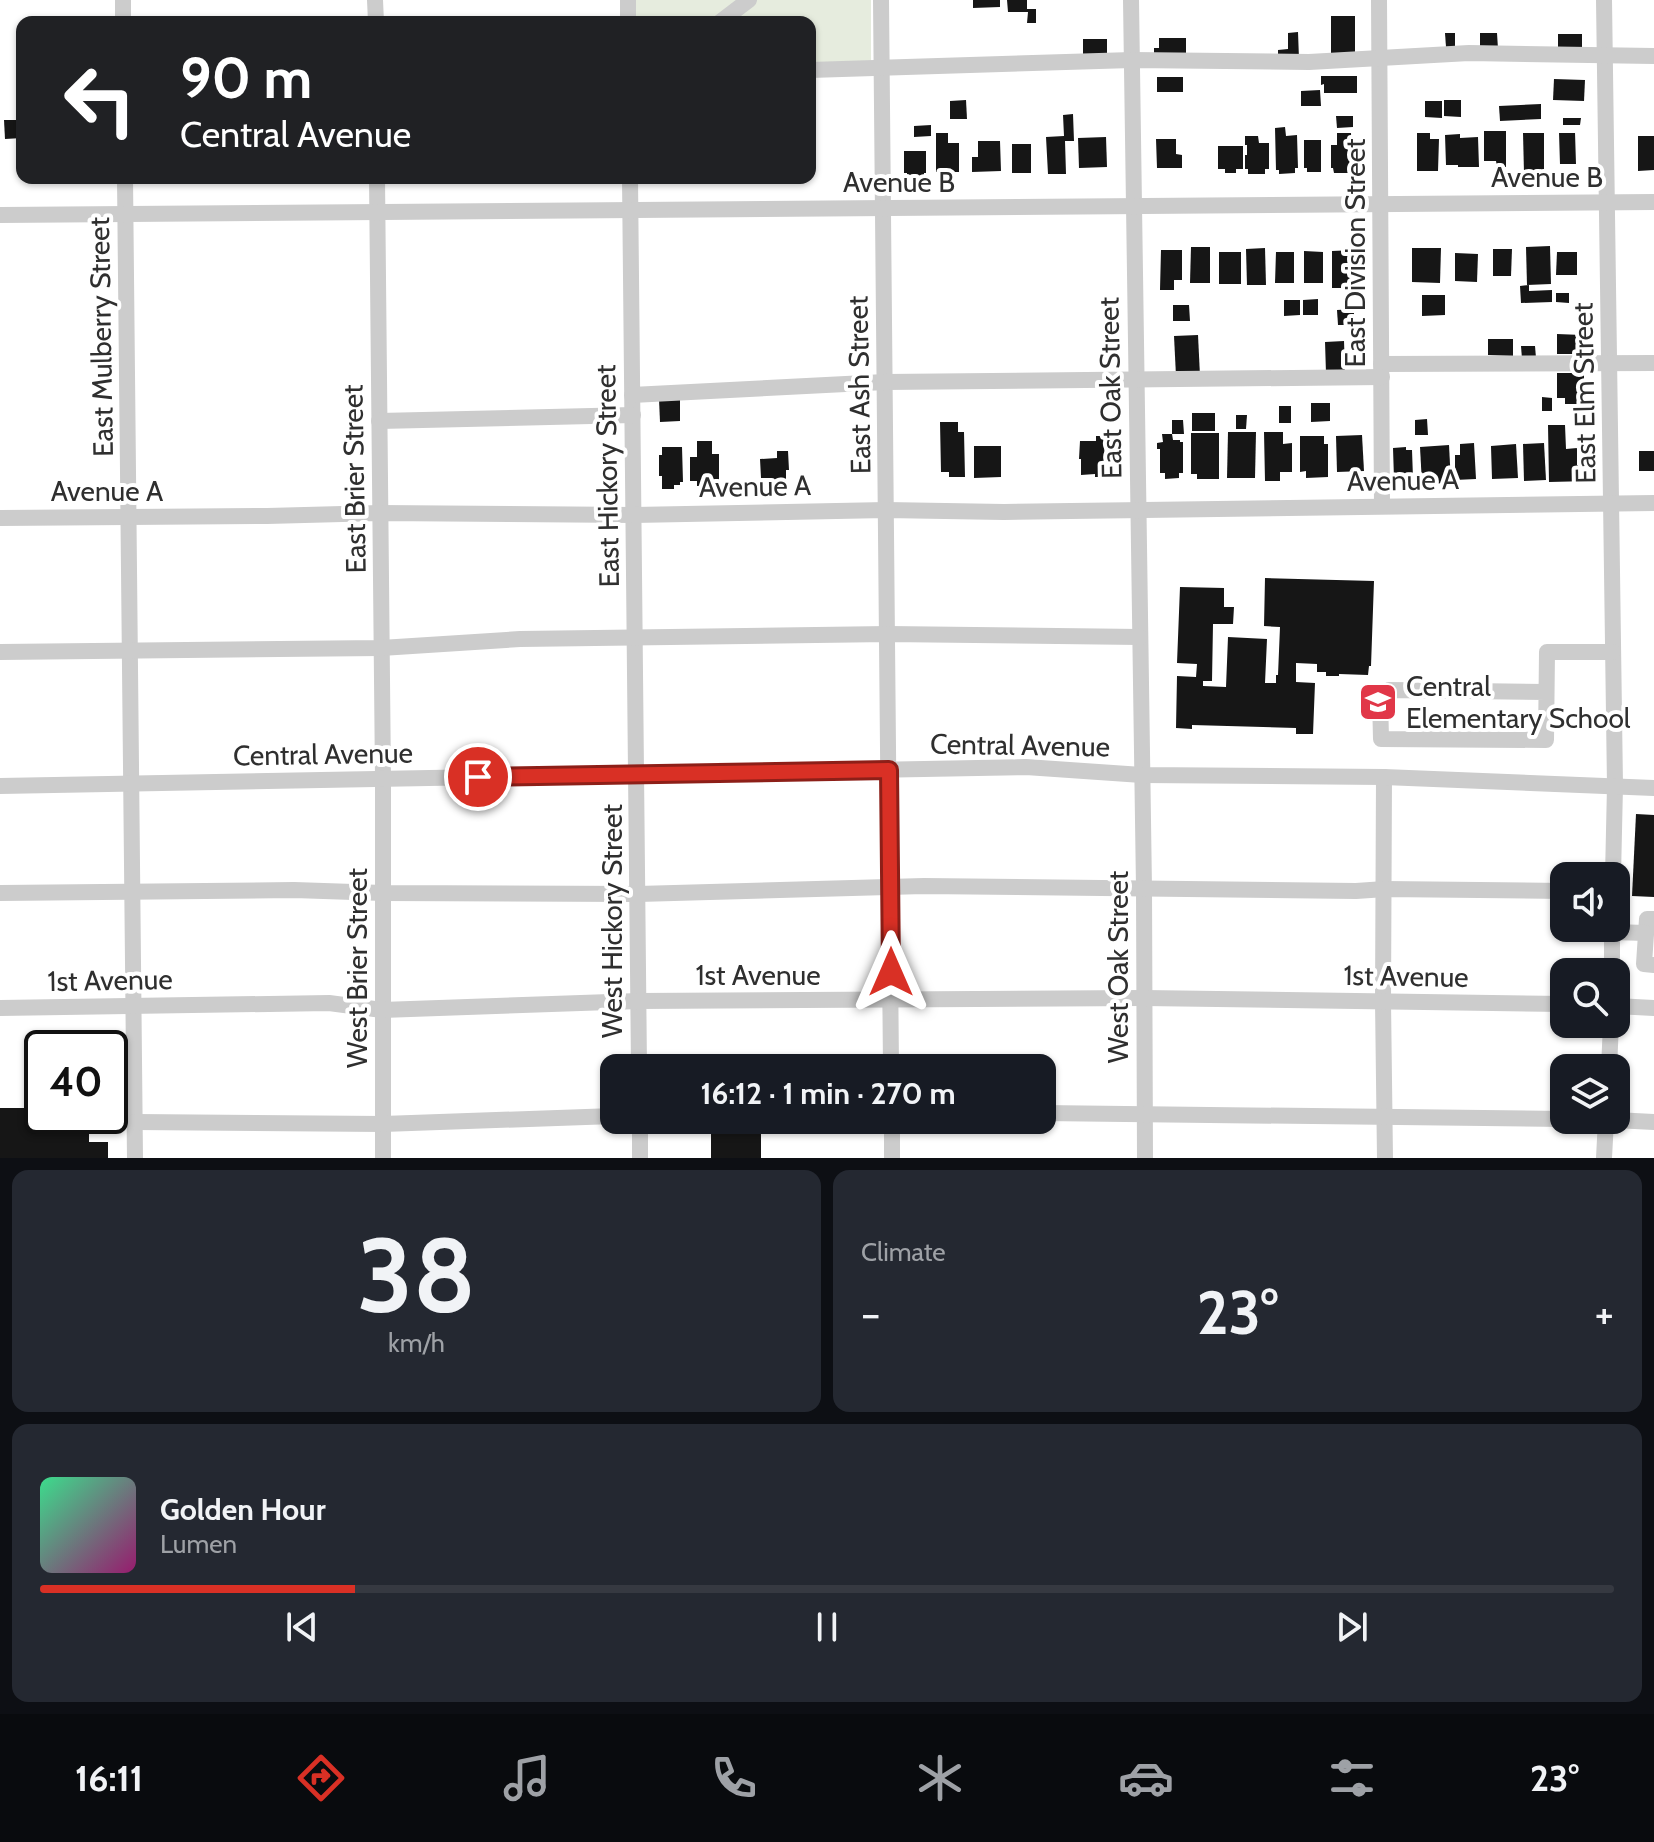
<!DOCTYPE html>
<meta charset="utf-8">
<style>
body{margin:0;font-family:Cabin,sans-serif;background:#242831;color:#f1f3f6;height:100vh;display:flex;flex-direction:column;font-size:30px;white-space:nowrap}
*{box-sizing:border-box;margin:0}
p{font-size:26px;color:#9ea1a6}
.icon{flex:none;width:44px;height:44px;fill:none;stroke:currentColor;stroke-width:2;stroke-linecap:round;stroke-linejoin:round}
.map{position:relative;height:1158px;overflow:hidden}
.sheet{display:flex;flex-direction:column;gap:12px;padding:12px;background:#0d0f14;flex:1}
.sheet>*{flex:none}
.top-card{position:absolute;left:16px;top:16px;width:800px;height:168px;border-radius:16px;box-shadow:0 2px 6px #0004;background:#202124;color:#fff;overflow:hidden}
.tools{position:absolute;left:1550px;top:862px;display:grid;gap:16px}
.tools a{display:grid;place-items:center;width:80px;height:80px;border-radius:16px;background:#171b24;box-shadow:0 2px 6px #0004;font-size:40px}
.speed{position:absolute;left:24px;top:1030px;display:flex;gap:16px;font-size:40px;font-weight:700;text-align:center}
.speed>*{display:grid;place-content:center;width:104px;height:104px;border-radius:50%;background:#171b24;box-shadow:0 2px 6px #0004;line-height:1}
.speed .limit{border:4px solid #111;border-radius:12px;background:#fff;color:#111}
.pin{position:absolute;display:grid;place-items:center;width:68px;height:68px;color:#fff;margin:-34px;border:4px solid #fff;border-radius:50%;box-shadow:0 2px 8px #0007}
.me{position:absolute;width:88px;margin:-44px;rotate:0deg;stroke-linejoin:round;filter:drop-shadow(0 0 6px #0008)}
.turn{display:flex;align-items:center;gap:28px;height:168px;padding:0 32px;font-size:36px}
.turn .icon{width:104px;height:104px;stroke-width:2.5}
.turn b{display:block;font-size:56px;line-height:68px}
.big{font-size:60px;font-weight:800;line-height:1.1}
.sheet .widget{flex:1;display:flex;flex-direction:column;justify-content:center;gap:12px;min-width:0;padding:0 28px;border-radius:16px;background:#242831}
.sheet .dial{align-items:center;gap:0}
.dial b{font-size:104px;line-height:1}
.song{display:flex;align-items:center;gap:24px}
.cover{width:96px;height:96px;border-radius:12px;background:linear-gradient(135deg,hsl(150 70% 55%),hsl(320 70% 35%))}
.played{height:8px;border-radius:4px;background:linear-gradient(90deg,#d93025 20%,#363941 20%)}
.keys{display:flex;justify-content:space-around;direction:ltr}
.heat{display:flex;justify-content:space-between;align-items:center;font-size:44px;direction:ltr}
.sheet .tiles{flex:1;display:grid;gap:12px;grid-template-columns:1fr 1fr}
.widget:last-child{grid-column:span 2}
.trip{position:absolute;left:600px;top:1054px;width:456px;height:80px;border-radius:16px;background:#171b24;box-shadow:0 2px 6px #0004;font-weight:800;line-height:80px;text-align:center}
.dock{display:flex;height:128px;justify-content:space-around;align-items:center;background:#090b0e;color:#9ea1a6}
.dock .icon{width:56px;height:56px}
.dock .active{color:#d93025}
.dock b{font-size:36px;color:#f1f3f6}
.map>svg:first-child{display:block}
</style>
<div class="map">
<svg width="1654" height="1158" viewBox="0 0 1654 1158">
<rect width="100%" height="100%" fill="#fff"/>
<polygon fill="#e6ecde" points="636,0 871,0 871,65 810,65 810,22 636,22"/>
<g fill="#161616">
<polygon points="973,0 1000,0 1000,7 973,8"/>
<polygon points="1007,0 1027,0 1027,9 1036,9 1036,23 1027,23 1028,12 1008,12"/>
<rect x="1331" y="16" width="24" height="44"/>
<polygon points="1298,32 1299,59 1278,60 1278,50 1288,49 1288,33"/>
<polygon points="1445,33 1455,33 1455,47 1446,47"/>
<polygon points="1480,33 1497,33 1498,49 1480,49"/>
<rect x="1558" y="34" width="24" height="21"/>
<polygon points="1159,38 1186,38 1186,58 1154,58 1154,48 1159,48"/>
<rect x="1083" y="39" width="24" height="25"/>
<polygon points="1321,76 1357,76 1357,93 1324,93 1324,84 1321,85"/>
<rect x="1157" y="77" width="26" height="15"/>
<polygon points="1554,79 1585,80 1584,101 1553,100"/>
<polygon points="1320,90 1321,106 1301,106 1301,91"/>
<polygon points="966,100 967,119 950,119 950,101"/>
<polygon points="1444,100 1461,100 1461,117 1444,116"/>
<polygon points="1425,101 1442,101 1442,118 1425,117"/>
<polygon points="1541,104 1541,119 1500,121 1499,106"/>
<polygon points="1073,114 1074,141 1065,141 1066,174 1048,174 1046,137 1064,136 1063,115"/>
<polygon points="1336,116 1353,116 1353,127 1337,128"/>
<polygon points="1563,118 1581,118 1580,125 1563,125"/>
<polygon points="4,120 22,120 22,138 5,139"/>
<polygon points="931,125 931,136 914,137 914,126"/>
<polygon points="1285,127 1286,136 1297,135 1298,168 1295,168 1295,173 1279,174 1279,170 1276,170 1275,128"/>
<polygon points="1484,131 1506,131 1506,167 1497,167 1496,161 1484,161"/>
<polygon points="936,133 948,133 948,143 959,143 959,172 936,172"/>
<polygon points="1337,133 1351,133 1352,169 1350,169 1350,173 1334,173 1333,168 1331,168 1331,145 1337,145"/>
<polygon points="1417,133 1430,133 1430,139 1439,139 1438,171 1417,171"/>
<polygon points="1523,133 1544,133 1544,172 1524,173"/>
<polygon points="1559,133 1575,133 1576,164 1560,164"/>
<polygon points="1460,134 1460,138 1478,137 1479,167 1458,167 1458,165 1446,165 1445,135"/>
<polygon points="1245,136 1258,136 1259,143 1269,143 1269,169 1265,169 1265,174 1248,174 1248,169 1245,169 1245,155 1247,155 1247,145 1245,145"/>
<polygon points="1638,136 1654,136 1654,170 1638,171"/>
<polygon points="1106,137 1107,167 1079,168 1078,138"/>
<polygon points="1156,139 1176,139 1176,154 1182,155 1182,168 1157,168"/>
<polygon points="1304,140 1321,140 1321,172 1307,172 1307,168 1304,168"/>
<polygon points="978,141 1000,141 1001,171 972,172 972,157 978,157"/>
<rect x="1012" y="144" width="19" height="29"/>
<polygon points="1218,146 1243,146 1243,169 1236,169 1236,173 1225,173 1225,169 1218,169"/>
<polygon points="904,151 926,151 926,173 924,173 924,178 907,178 907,173 904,173"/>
<polygon points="1550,246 1551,284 1527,285 1526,247"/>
<polygon points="1191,247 1210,247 1210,283 1190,283"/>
<polygon points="1265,248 1266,285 1247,285 1246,249"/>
<polygon points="1412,248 1441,248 1440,283 1412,282"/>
<polygon points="1493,249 1512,249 1511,276 1493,276"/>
<polygon points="1161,250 1182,250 1182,280 1174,280 1174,290 1160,290"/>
<polygon points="1355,250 1355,288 1332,288 1332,251"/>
<polygon points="1304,251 1323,252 1323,283 1304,283"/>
<rect x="1219" y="252" width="22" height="32"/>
<polygon points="1276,252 1294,252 1294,283 1275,283"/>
<polygon points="1557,252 1577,252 1577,275 1556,275"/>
<polygon points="1455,253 1478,254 1477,282 1455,281"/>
<polygon points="1529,285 1529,291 1552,290 1552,302 1521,303 1520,286"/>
<polygon points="1556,293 1569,293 1569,303 1556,302"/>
<polygon points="1422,295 1445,295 1445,315 1422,316"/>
<polygon points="1318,299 1318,315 1303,315 1303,300"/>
<polygon points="1284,300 1300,300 1300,315 1284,316"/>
<polygon points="1173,305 1189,305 1190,321 1173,321"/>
<polygon points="1354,309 1354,325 1338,325 1337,310"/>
<polygon points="1557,334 1582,335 1582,354 1557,354"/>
<polygon points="1198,335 1200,376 1176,376 1174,336"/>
<polygon points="1488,339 1513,339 1513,356 1488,355"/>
<polygon points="1344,341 1345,373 1326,373 1325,342"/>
<polygon points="1521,346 1535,346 1536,358 1522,359"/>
<polygon points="1557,373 1584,373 1584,404 1565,404 1565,398 1557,398"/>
<polygon points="1542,397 1552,398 1552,411 1542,411"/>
<polygon points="659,399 680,399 680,421 660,422"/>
<polygon points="1311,403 1330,403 1330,421 1311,422"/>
<rect x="1279" y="406" width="12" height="17"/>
<rect x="1192" y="413" width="23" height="18"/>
<polygon points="1236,415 1247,415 1246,429 1236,429"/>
<polygon points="1427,419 1428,435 1415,435 1415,420"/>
<polygon points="1172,420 1183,420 1184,434 1172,434 1173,440 1180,440 1180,442 1183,442 1183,473 1179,473 1179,478 1165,479 1165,473 1160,473 1160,449 1157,449 1157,443 1163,442 1162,434 1172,434"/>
<polygon points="940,422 958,422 958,432 964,432 965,477 949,477 949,472 941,472"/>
<polygon points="1548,425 1565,425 1566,449 1577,448 1577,465 1589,465 1590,481 1549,482"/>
<polygon points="1228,432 1256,432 1255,478 1227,478"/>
<polygon points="1264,432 1283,432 1283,444 1292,443 1292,472 1280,472 1280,481 1265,481"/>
<polygon points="1191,433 1219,433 1219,479 1197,479 1197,474 1191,474"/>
<polygon points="1362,435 1364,471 1337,472 1336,436"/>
<polygon points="1096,436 1102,436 1104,441 1105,469 1103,469 1103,477 1095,477 1095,474 1081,475 1081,459 1079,459 1080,441 1096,441"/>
<polygon points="1300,436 1324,436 1324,444 1328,444 1328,477 1306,478 1306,471 1300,472"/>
<polygon points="697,441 712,441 712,454 719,454 719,482 715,482 715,486 697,486 697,481 690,481 690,457 697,457"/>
<polygon points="1474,443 1476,479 1455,480 1455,455 1460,455 1460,444"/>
<polygon points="1544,443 1546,480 1524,481 1523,444"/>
<polygon points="1516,444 1518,478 1492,479 1491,446"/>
<polygon points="1449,445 1451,483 1422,484 1420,447"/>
<polygon points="974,446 1001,446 1001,477 974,478"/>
<polygon points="662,447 682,447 683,482 680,482 680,485 674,485 674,489 662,489 662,476 659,476 659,455 662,455"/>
<polygon points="1406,447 1406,450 1412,450 1413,478 1394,479 1393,448"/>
<polygon points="777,451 788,451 789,470 786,470 786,480 770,480 770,478 761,478 760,459 777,458"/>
<rect x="1639" y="451" width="15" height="20"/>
<polygon points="1265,578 1374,581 1371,666 1369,666 1368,675 1339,674 1339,676 1326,676 1326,672 1317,672 1317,664 1296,663 1296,682 1315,683 1313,734 1296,734 1296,728 1192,725 1192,729 1176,728 1177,676 1196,677 1197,664 1177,663 1180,587 1224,588 1224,607 1234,607 1233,624 1213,624 1212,681 1203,681 1203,686 1226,687 1228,637 1267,639 1265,683 1276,683 1276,675 1278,675 1280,627 1264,626"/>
<polygon points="1636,814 1654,815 1654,897 1632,896"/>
<polygon points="0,1108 42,1108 42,1116 89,1116 89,1142 108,1142 108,1158 0,1158"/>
<rect x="711" y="1127" width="50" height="31"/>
</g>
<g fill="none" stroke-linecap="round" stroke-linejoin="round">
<g stroke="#ccc" stroke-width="16">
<polyline points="123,0 123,22"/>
<polyline points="375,0 376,22"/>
<polyline points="628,0 628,22"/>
<polyline points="881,0 891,1068"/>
<polyline points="1131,0 1144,888 1145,1158"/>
<polyline points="1379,0 1382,506"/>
<polyline points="1604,0 1615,786 1613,876"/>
<polyline points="720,22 749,0"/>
<polyline points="810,70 1132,60 1309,62 1469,53 1654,56"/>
<polyline points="125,178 135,1158"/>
<polyline points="377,178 383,779 383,1158"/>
<polyline points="630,178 639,1068"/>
<polyline points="0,215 1654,202"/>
<polyline points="1381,364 1654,363"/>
<polyline points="632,395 885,382 1382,377"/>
<polyline points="379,421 633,415"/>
<polyline points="0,518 267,516 380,513 634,515 886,510 1004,512 1654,503"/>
<polyline points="0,652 381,648 520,639 888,634 1140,637"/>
<polyline points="1546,692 1389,690 1380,697 1381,739 1546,740 1547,652 1613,652"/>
<polyline points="1384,777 1383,1001 1385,1158"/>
<polyline points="0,786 1026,767 1142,775 1384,777 1654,788"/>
<polyline points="0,893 294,890 383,893 638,894 924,886 1356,891 1385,889 1564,891"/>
<polyline points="1654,919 1647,919 1644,964 1654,965"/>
<polyline points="1612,932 1646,933"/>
<polyline points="1612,972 1612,928"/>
<polyline points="1616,1006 1654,1008"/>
<polyline points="0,1008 329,1003 382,1010 639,1001 1144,998 1564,1004"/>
<polyline points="1609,1068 1611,1024"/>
<polyline points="1042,1113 1564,1119"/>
<polyline points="640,1120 640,1158"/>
<polyline points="892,1120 892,1158"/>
<polyline points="1615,1120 1654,1122"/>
<polyline points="135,1122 383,1124 614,1116"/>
<polyline points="1604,1158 1606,1120"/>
</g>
</g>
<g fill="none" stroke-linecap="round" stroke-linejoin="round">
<g stroke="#8d1f18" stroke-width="20">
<polyline id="route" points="478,777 889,770 891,972"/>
</g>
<use href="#route" stroke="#d93025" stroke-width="14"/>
</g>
<defs>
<g id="school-square" transform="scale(2)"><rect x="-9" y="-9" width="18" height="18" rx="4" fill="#e13748" stroke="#fff"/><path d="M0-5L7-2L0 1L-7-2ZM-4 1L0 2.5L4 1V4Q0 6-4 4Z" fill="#fff"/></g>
</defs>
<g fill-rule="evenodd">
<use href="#school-square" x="1378" y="702"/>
</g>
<g text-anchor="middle" stroke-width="8" stroke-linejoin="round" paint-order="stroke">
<g font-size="28" fill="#2f2f2f" stroke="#fff">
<text x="1547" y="187">Avenue B</text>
<text x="899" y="192">Avenue B</text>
<text transform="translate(1355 253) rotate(-90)" y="10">East Division Street</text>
<text transform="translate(101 337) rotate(-91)" y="10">East Mulberry Street</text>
<text transform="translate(859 385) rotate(-91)" y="10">East Ash Street</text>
<text transform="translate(1110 388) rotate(-91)" y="10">East Oak Street</text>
<text transform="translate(1584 393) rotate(-91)" y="10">East Elm Street</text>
<text transform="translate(607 476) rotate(-91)" y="10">East Hickory Street</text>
<text transform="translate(354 479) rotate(-91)" y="10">East Brier Street</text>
<text transform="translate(1403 480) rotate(-1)" y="10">Avenue A</text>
<text transform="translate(755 486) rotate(-1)" y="10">Avenue A</text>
<text x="107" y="501">Avenue A</text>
<text transform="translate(1020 745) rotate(1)" y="10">Central Avenue</text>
<text transform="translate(323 754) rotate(-1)" y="10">Central Avenue</text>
<text transform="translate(612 921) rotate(-90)" y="10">West Hickory Street</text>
<text transform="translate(1118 967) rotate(-90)" y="10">West Oak Street</text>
<text transform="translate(357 968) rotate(-90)" y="10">West Brier Street</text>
<text x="758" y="985">1st Avenue</text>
<text transform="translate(1406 976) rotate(1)" y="10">1st Avenue</text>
<text transform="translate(110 980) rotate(-1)" y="10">1st Avenue</text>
</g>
<g font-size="28" fill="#2f2f2f" stroke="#fff" text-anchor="start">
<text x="1406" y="696">Central<tspan x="1406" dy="32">Elementary School</tspan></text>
</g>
</g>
</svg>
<div class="tools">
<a><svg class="icon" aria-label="sound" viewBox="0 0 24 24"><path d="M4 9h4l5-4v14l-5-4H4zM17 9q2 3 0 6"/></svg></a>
<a><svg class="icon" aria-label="search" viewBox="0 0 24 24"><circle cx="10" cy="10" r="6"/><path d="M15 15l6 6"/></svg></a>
<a><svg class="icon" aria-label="layers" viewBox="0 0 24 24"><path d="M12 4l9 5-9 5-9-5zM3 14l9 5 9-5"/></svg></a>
</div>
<div class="speed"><div class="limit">40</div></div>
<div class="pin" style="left:478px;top:777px;background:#d93025"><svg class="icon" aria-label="arrive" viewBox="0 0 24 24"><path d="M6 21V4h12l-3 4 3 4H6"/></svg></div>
<svg class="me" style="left:891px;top:972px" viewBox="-20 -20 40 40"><path d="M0-17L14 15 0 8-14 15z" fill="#d93025" stroke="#fff" stroke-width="4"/></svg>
<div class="trip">16:12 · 1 min · 270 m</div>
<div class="top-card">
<div class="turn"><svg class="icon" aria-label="left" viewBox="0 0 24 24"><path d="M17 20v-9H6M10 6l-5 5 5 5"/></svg><div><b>90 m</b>Central Avenue</div></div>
</div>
</div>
<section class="sheet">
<div class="tiles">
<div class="widget dial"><b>38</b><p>km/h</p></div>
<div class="widget"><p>Climate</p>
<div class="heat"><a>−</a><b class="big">23°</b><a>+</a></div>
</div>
<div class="widget">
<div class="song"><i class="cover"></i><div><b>Golden Hour</b><p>Lumen</p></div></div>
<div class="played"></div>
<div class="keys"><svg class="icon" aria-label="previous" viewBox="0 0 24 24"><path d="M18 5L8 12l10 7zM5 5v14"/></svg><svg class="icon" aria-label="pause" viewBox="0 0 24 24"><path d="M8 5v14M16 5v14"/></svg><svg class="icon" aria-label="next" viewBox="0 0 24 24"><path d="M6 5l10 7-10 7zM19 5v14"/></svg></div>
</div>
</div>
</section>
<nav class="dock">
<b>16:11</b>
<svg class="icon active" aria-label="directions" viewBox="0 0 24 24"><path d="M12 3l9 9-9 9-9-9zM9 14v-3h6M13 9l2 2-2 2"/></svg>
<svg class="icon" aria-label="music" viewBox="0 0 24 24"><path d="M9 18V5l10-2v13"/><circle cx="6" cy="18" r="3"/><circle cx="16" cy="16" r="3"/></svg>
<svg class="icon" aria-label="phone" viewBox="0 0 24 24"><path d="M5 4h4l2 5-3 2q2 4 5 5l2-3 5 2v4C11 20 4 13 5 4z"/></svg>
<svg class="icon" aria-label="climate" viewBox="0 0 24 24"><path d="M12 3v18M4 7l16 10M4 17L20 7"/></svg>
<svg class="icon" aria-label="car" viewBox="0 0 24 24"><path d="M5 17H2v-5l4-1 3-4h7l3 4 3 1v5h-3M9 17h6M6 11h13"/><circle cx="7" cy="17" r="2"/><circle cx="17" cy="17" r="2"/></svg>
<svg class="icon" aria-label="filters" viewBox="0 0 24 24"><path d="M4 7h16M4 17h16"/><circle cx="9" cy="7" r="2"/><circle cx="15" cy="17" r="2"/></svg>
<b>23°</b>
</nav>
